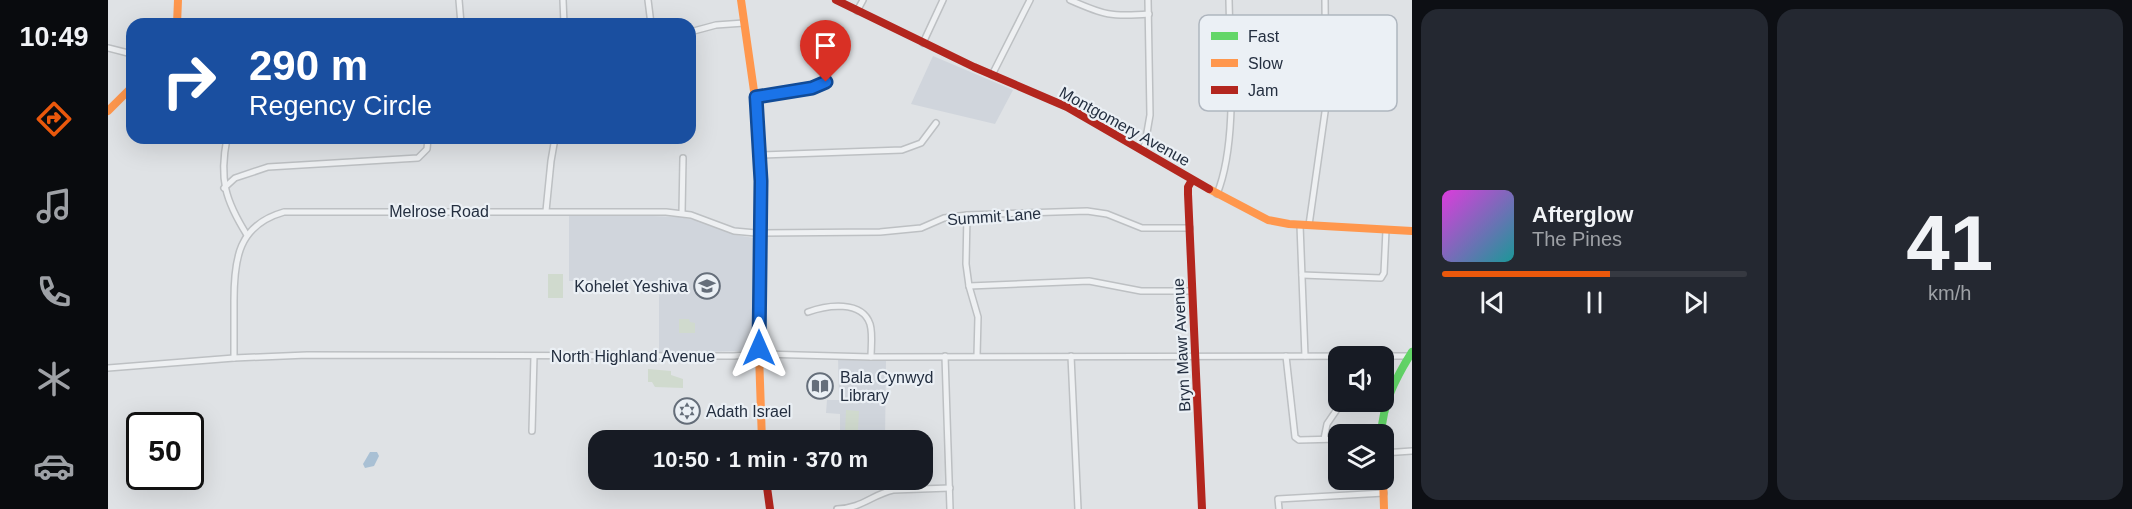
<!DOCTYPE html>
<meta charset="utf-8">
<style>
body{margin:0;font-family:Arial,sans-serif;background:#242831;color:#f1f3f6;height:100vh;display:flex;flex-direction:column;font-size:22px;white-space:nowrap}
*{box-sizing:border-box;margin:0}
p{font-size:20px;color:#9ea1a6}
.icon{flex:none;width:33px;height:33px;fill:none;stroke:currentColor;stroke-width:2;stroke-linecap:round;stroke-linejoin:round}
.map{position:relative;flex:1;overflow:hidden}
.panel{display:flex;flex-direction:column;gap:9px;padding:9px;background:#0d0f14;width:720px}
.panel>*{flex:none}
.hud{position:absolute;left:18px;top:18px;width:570px;height:126px;border-radius:18px;box-shadow:0 6px 24px #0002;background:#1a4fa0;color:#fff;overflow:hidden}
.buttons{position:absolute;left:1220px;top:346px;display:grid;gap:12px}
.buttons a{display:grid;place-items:center;width:66px;height:66px;border-radius:12px;background:#171b24;box-shadow:0 6px 24px #0002;font-size:30px}
.speed{position:absolute;left:18px;top:412px;display:flex;gap:12px;font-size:30px;font-weight:700;text-align:center}
.speed>*{display:grid;place-content:center;width:78px;height:78px;border-radius:50%;background:#171b24;box-shadow:0 6px 24px #0002;line-height:1}
.speed .limit{border:3px solid #111;border-radius:9px;background:#fff;color:#111}
.pin{position:absolute;display:grid;place-items:center;width:51px;height:51px;color:#fff;margin:-62px -26px;border-radius:50% 50% 50% 0;rotate:-45deg;box-shadow:0 0 6px #0007}
.pin .icon{rotate:45deg}
.me{position:absolute;width:66px;margin:-33px;rotate:0deg;stroke-linejoin:round;filter:drop-shadow(0 0 4px #0008)}
.turn{display:flex;align-items:center;gap:21px;height:126px;padding:0 24px;font-size:27px}
.turn .icon{width:78px;height:78px;stroke-width:2.5}
.turn b{display:block;font-size:42px;line-height:51px}
.panel .widget{flex:1;display:flex;flex-direction:column;justify-content:center;gap:9px;min-width:0;padding:0 21px;border-radius:18px;background:#242831}
.panel .dial{align-items:center;gap:0}
.dial b{font-size:78px;line-height:1}
.song{display:flex;align-items:center;gap:18px}
.cover{width:72px;height:72px;border-radius:9px;background:linear-gradient(135deg,hsl(300 70% 55%),hsl(180 70% 35%))}
.played{height:6px;border-radius:3px;background:linear-gradient(90deg,#ea580c 55%,#363941 55%)}
.keys{display:flex;justify-content:space-around;direction:ltr}
.panel .tiles{flex:1;display:grid;gap:9px;grid-template-columns:repeat(2,1fr)}
.trip{position:absolute;left:480px;top:430px;width:345px;height:60px;border-radius:18px;background:#171b24;box-shadow:0 6px 24px #0002;font-weight:800;line-height:60px;text-align:center}
main{display:flex;flex:1;min-height:0}
.tabs{display:flex;flex-direction:column;width:108px;justify-content:space-around;align-items:center;background:#090b0e;color:#9ea1a6}
.tabs .icon{width:42px;height:42px}
.tabs .current{color:#ea580c}
.tabs b{font-size:27px;color:#f1f3f6}
.map>svg:first-child{display:block}
</style>
<main>
<nav class="tabs">
<b>10:49</b>
<svg class="icon current" aria-label="directions" viewBox="0 0 24 24"><path d="M12 3l9 9-9 9-9-9zM9 14v-3h6M13 9l2 2-2 2"/></svg>
<svg class="icon" aria-label="music" viewBox="0 0 24 24"><path d="M9 18V5l10-2v13"/><circle cx="6" cy="18" r="3"/><circle cx="16" cy="16" r="3"/></svg>
<svg class="icon" aria-label="phone" viewBox="0 0 24 24"><path d="M5 4h4l2 5-3 2q2 4 5 5l2-3 5 2v4C11 20 4 13 5 4z"/></svg>
<svg class="icon" aria-label="climate" viewBox="0 0 24 24"><path d="M12 3v18M4 7l16 10M4 17L20 7"/></svg>
<svg class="icon" aria-label="car" viewBox="0 0 24 24"><path d="M5 17H2v-5l4-1 3-4h7l3 4 3 1v5h-3M9 17h6M6 11h13"/><circle cx="7" cy="17" r="2"/><circle cx="17" cy="17" r="2"/></svg>
</nav>
<div class="map">
<svg width="1304" height="509" viewBox="0 0 1304 509">
<rect width="100%" height="100%" fill="#dfe2e5"/>
<g fill="#d0d5dc">
<polygon points="825,56 905,90 887,124 803,104"/>
<polygon points="461,213 572,217 591,221 628,235 646,238 648,351 551,352 551,281 461,281"/>
<polygon points="730,357 778,359 777,441 732,441 732,414 718,413 719,400 731,400"/>
</g>
<g fill="#d0dace">
<rect x="440" y="274" width="15" height="24"/>
<polygon points="571,319 581,319 582,322 587,323 587,333 571,333"/>
<polygon points="540,369 563,371 563,375 575,379 575,388 547,387 544,382 540,382"/>
<polygon points="738,410 751,411 750,430 744,434 737,434"/>
</g>
<polygon fill="#a9c0d4" points="262,452 269,452 271,456 266,466 257,468 255,464"/>
<g fill="none" stroke-linecap="round" stroke-linejoin="round">
<g stroke="#bdc0c3" stroke-width="8">
<g id="street">
<polyline points="351,0 353,24"/>
<polyline points="455,0 456,24"/>
<polyline points="540,0 543,24"/>
<path d="M962,0C996,15 1003,17 1041,14"/>
<polyline points="749,11 755,0"/>
<polyline points="582,32 608,25 636,23"/>
<polyline points="815,43 835,0"/>
<polyline points="0,48 24,54"/>
<polyline points="884,75 922,0"/>
<polyline points="648,97 704,88 718,82"/>
<path d="M119,138C111,179 117,200 139,235"/>
<polyline points="1034,150 1037,144 1042,115 1040,0"/>
<polyline points="652,155 794,150 813,143 828,123"/>
<polyline points="116,188 127,178 160,167 310,158 319,149 320,138"/>
<path d="M1109,194C1130,142 1122,56 1121,0"/>
<polyline points="438,211 443,161 447,138"/>
<polyline points="574,213 575,158"/>
<polyline points="859,215 858,264 861,286 870,317 869,356"/>
<polyline points="1192,225 1197,356"/>
<polyline points="1201,225 1218,105 1217,0"/>
<polyline points="1194,275 1273,278 1276,273 1278,230"/>
<polyline points="861,286 981,281 1033,291 1084,291"/>
<path d="M700,312C719,305 754,300 762,324C765,334 763,347 763,357"/>
<polyline points="837,356 842,509"/>
<polyline points="963,356 970,509"/>
<polyline points="1178,356 1187,437 1191,440 1230,439"/>
<path d="M126,358C126,339 126,320 126,301C126,259 130,225 176,212H558L583,215L626,231L648,233L772,232L813,228L836,218L859,215L979,211L999,214L1034,228H1082"/>
<polyline points="0,368 126,358 199,355 626,356 651,354 763,357 1302,356"/>
<polyline points="424,431 426,356"/>
<polyline points="1216,439 1219,424 1234,402"/>
<polyline points="1275,453 1304,451"/>
<path d="M729,509C755,508 763,495 785,490L842,488"/>
<polyline points="1171,509 1170,499 1276,493"/>
</g>
</g>
<use href="#street" stroke="#eef0f2" stroke-width="5"/>
<path stroke="#63d668" stroke-width="8" d="M1273,435C1275,403 1287,379 1304,352"/>
<g stroke="#ff974d" stroke-width="8">
<polyline points="633,0 651,126 651,354 654,441"/>
<polyline points="69,24 70,0"/>
<polyline points="0,111 24,87"/>
<polyline points="1101,189 1160,220 1181,224 1304,231"/>
<polyline points="1275,476 1276,509"/>
</g>
<g stroke="#b3261e" stroke-width="8">
<polyline points="728,0 866,67 959,107 1101,189"/>
<polyline points="1084,180 1080,187 1080,194 1094,509"/>
<polyline points="658,480 662,509"/>
</g>
</g>
<g fill="none" stroke-linecap="round" stroke-linejoin="round">
<g stroke="#114b97" stroke-width="15">
<polyline id="route" points="651,348 653,181 648,97 704,88 718,82"/>
</g>
<use href="#route" stroke="#1a73e8" stroke-width="10"/>
</g>
<defs>
<g id="school-ring" transform="scale(1.35)"><circle r="9.5" fill="#ebf0f5" stroke="#656e7a" stroke-width="1.5"/><path d="M0-5L7-2L0 1L-7-2ZM-4 1L0 2.5L4 1V4Q0 6-4 4Z" fill="#656e7a"/></g>
<g id="library-ring" transform="scale(1.35)"><circle r="9.5" fill="#ebf0f5" stroke="#656e7a" stroke-width="1.5"/><path d="M-6-4Q-3-5.5-.7-3.5V5Q-3 3-6 4ZM6-4Q3-5.5 .7-3.5V5Q3 3 6 4Z" fill="#656e7a"/></g>
<g id="synagogue-ring" transform="scale(1.35)"><circle r="9.5" fill="#ebf0f5" stroke="#656e7a" stroke-width="1.5"/><path d="M0-6.5L5.6 3.2H-5.6ZM0 6.5L5.6-3.2H-5.6Z" fill="#656e7a"/></g>
</defs>
<g fill-rule="evenodd">
<use href="#school-ring" x="599" y="286"/>
<use href="#library-ring" x="712" y="386"/>
<use href="#synagogue-ring" x="579" y="411"/>
</g>
<g text-anchor="middle" stroke-width="4.5" stroke-linejoin="round" paint-order="stroke">
<g font-size="16" fill="#242f40" stroke="#ebf0f5">
<text transform="translate(1017 126) rotate(29)" y="6">Montgomery Avenue</text>
<text x="331" y="217">Melrose Road</text>
<text transform="translate(886 216) rotate(-4)" y="6">Summit Lane</text>
<text transform="translate(1073 345) rotate(-93)" y="6">Bryn Mawr Avenue</text>
<text x="525" y="362">North Highland Avenue</text>
</g>
<g font-size="16" fill="#242f40" stroke="#ebf0f5" text-anchor="start">
<text x="580" y="292" text-anchor="end">Kohelet Yeshiva</text>
<text x="732" y="383">Bala Cynwyd<tspan x="732" dy="18">Library</tspan></text>
<text x="598" y="417">Adath Israel</text>
</g>
</g>
<rect x="1091" y="15" width="198" height="96" rx="9" fill="#ebf0f5" stroke="#afb6bf" stroke-width="1.5"/>
<rect x="1103" y="32" width="27" height="8" fill="#63d668"/>
<rect x="1103" y="59" width="27" height="8" fill="#ff974d"/>
<rect x="1103" y="86" width="27" height="8" fill="#b3261e"/>
<g font-size="16" fill="#242f40">
<text x="1140" y="42">Fast</text>
<text x="1140" y="69">Slow</text>
<text x="1140" y="96">Jam</text>
</g>
</svg>
<div class="buttons">
<a><svg class="icon" aria-label="sound" viewBox="0 0 24 24"><path d="M4 9h4l5-4v14l-5-4H4zM17 9q2 3 0 6"/></svg></a>
<a><svg class="icon" aria-label="layers" viewBox="0 0 24 24"><path d="M12 4l9 5-9 5-9-5zM3 14l9 5 9-5"/></svg></a>
</div>
<div class="speed"><div class="limit">50</div></div>
<div class="pin" style="left:718px;top:82px;background:#d93025"><svg class="icon" aria-label="arrive" viewBox="0 0 24 24"><path d="M6 21V4h12l-3 4 3 4H6"/></svg></div>
<svg class="me" style="left:651px;top:348px" viewBox="-20 -20 40 40"><path d="M0-17L14 15 0 8-14 15z" fill="#1a73e8" stroke="#fff" stroke-width="4"/></svg>
<div class="trip">10:50 · 1 min · 370 m</div>
<div class="hud">
<div class="turn"><svg class="icon" aria-label="right" viewBox="0 0 24 24"><path d="M7 20v-9h11M14 6l5 5-5 5"/></svg><div><b>290 m</b>Regency Circle</div></div>
</div>
</div>
<section class="panel">
<div class="tiles">
<div class="widget">
<div class="song"><i class="cover"></i><div><b>Afterglow</b><p>The Pines</p></div></div>
<div class="played"></div>
<div class="keys"><svg class="icon" aria-label="previous" viewBox="0 0 24 24"><path d="M18 5L8 12l10 7zM5 5v14"/></svg><svg class="icon" aria-label="pause" viewBox="0 0 24 24"><path d="M8 5v14M16 5v14"/></svg><svg class="icon" aria-label="next" viewBox="0 0 24 24"><path d="M6 5l10 7-10 7zM19 5v14"/></svg></div>
</div>
<div class="widget dial"><b>41</b><p>km/h</p></div>
</div>
</section>
</main>
